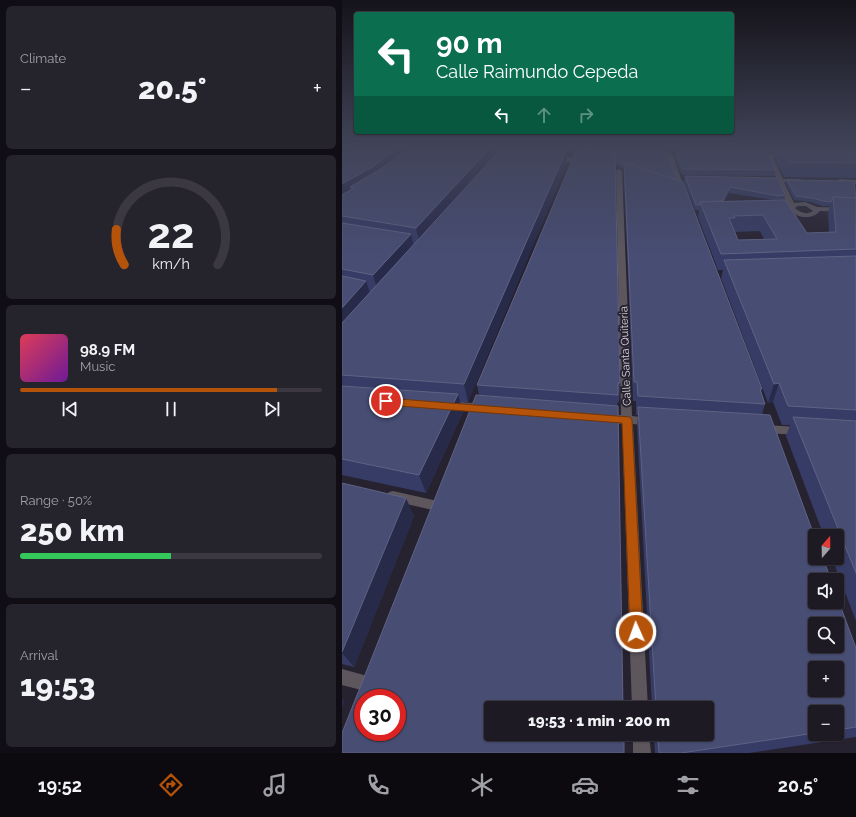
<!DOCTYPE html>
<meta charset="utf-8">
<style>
body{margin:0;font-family:Raleway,sans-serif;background:#25232c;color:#f1f3f6;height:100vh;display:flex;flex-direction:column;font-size:15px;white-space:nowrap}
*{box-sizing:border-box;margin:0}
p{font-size:13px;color:#a0a1a6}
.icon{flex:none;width:22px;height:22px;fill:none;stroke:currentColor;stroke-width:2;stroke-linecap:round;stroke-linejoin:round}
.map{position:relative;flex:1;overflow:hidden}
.panel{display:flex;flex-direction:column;gap:6px;padding:6px;background:#100e14;width:342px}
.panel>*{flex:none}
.top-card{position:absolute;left:12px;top:12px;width:380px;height:122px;border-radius:4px;box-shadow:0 1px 3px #0004,0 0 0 1px #3b3841;background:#0b6e4f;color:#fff;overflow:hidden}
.needle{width:26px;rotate:20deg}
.tools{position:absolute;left:466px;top:529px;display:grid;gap:8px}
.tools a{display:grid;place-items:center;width:36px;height:36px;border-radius:4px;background:#1d1a24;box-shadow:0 1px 3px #0004,0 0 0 1px #3b3841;font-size:20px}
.speed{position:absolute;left:12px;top:689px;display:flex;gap:8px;font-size:20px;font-weight:700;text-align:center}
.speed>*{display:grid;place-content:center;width:52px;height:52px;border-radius:50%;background:#1d1a24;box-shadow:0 1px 3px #0004,0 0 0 1px #3b3841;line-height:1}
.speed .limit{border:6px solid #d22;background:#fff;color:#111}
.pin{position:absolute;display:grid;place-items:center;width:34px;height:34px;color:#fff;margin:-17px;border:2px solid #fff;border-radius:50%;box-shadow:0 1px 4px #0007}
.me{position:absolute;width:44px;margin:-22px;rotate:358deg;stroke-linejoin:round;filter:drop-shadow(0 0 3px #0008)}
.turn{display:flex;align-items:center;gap:14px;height:84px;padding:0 16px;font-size:18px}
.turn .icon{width:52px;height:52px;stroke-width:2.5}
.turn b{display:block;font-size:28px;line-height:34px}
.lanes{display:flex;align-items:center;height:38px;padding:0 16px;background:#0003;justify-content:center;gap:20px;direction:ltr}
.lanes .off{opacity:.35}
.big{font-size:30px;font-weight:800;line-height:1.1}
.panel .tile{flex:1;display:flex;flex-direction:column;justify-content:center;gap:6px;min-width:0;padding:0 14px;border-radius:6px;background:#25232c}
.panel .dial{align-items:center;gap:0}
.dial svg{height:104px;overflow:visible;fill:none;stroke:#3b3841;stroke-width:7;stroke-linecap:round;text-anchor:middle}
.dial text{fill:#f1f3f6;stroke:none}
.song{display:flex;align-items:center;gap:12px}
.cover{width:48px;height:48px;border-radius:6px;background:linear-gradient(135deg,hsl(350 70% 55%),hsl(280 70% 35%))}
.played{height:4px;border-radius:2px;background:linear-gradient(90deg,#b45309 85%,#3b3841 85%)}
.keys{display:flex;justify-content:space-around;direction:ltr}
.heat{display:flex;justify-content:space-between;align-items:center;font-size:22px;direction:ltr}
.charge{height:6px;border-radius:3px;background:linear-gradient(90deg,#34c759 50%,#3b3841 0)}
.trip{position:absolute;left:142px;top:701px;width:230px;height:40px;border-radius:4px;background:#1d1a24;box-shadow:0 1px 3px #0004,0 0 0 1px #3b3841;font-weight:800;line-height:40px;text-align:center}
.tabs{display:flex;height:64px;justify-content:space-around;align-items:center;background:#0c0a0e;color:#a0a1a6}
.tabs .icon{width:28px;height:28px}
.tabs .current{color:#b45309}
.tabs b{font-size:18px;color:#f1f3f6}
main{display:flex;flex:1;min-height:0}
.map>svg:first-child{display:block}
</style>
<main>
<section class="panel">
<div class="tile"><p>Climate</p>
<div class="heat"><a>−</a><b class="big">20.5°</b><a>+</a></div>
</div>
<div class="tile dial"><svg viewBox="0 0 100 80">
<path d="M14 69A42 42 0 1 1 86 69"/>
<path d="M14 69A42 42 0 0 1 8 42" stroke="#b45309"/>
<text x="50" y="56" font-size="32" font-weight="700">22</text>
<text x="50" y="72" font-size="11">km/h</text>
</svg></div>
<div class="tile">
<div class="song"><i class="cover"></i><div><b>98.9 FM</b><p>Music</p></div></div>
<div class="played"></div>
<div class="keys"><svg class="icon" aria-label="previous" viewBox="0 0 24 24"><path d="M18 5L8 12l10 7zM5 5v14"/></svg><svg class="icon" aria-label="pause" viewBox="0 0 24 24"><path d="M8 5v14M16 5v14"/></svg><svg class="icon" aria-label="next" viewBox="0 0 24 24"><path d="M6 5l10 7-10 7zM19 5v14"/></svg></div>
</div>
<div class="tile"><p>Range · 50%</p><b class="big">250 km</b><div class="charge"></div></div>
<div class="tile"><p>Arrival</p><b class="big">19:53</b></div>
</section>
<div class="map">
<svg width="514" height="753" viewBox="0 0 514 753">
<rect width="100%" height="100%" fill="#272230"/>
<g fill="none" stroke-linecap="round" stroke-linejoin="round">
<g fill="#5d575d" fill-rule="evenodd">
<path d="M243,148H249L250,154L248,158C237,161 219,165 209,158L212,156L232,158L243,156Z"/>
<polygon points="325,152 330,153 344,193 343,194 338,193"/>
<path d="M413,153L449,154V156L447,157H431L441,179H458L461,181L458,183L442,182L452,203L463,202L475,207L514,208V212L478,211C474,215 470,217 464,217C446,218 442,196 436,182H424L421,180L424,178H434L425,157L411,156V154ZM456,206H464L471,211C465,215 459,213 453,208Z"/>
<polygon points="277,169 280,171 290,416 313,419 314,422 313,425 309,426 291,424 306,708 290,708 280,424 259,421 258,418 259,415 263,414 279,415 274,171"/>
<polygon points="498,179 514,180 514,184 496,182 496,180"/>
<polygon points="106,401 142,404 146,405 147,408 146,411 142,412 106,409 102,408 101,405 102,402"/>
<polygon points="421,425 459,427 463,428 465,431 463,434 459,435 421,433 417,432 416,429 417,426"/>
<polygon points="51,491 91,500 95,501 97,505 95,509 91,510 51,501 47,500 45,496 47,492"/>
<polygon points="0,669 29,677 31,683 29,689 23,691 0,685"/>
<polygon points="291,734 307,734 309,753 291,753"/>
</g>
</g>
<g fill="#363c65" fill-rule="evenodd">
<path d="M0,148L225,149V163L126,402H118L121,412L84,493L0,475ZM153,152H157L153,156Z"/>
<polygon points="252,148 514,148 514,178 442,177 433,160 435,153 252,150"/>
<path d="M259,152L335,180L420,389L419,392L423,404L420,415L514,648V737L407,753H313L312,734H365V708H310L295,426L296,415H294V401H291L282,177V169L273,164L278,383L277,402H276L275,406L137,395L135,385ZM473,712H495V734H473Z"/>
<polygon points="334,152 433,170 432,176 340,175 333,158"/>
<path d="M343,176L443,195L442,200L465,233L487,232L486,213L488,206H480L469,202L452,200L444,184L445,180L514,198V621L490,558H495V536H482L444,436L448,425H440L431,402L426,403L379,278L381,270H376L356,217L357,210H353L342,182ZM387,193L432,200L383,201ZM418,231L422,239L396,240L393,232Z"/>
<polygon points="0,483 72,516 12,667 0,664"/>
</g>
<g fill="#282a4a">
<polygon points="0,148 79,148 12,188 8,187 11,196 3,201 0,193"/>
<polygon points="148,148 152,148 154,160 78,244 74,228"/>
<polygon points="225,149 225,163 126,402 122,384"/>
<polygon points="388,187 387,193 379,210 380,204"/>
<polygon points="69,234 73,251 36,292 31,275"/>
<polygon points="24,281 30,299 0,334 0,308"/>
<polygon points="437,383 431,402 426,403 432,384"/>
<polygon points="116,394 121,412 84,493 77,475"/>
<polygon points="64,498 72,516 12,667 0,653 0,652"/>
<polygon points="0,698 3,701 0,708"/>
</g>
<g fill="#474d73" stroke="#5f6384" fill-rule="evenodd">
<polygon points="54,148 32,166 0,184 0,153"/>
<polygon points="68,148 148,148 74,228 0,216 0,195 12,188 8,187 37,170"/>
<polygon points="160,148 225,149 122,384 0,375 0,323"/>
<polygon points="438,148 514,148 514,163 446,162"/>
<polygon points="235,149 265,152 273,156 278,383 276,383 276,395 135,385"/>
<polygon points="259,151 324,152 335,180 282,162 282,164 273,159 273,156 265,152"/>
<polygon points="334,152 425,153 433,170 341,169"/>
<polygon points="282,162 341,182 420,389 418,389 423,404 296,396 295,382 292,382"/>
<polygon points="343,176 436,178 443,195 436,196 388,187 381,201 358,202 358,205 354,205"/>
<polygon points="445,180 512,181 514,198 491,197 489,202 481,201 470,198 454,196"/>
<path d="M491,197L514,198V249L379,254L358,202L443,200L465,233L494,232ZM421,215L435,239L396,240L387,218H393L392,216Z"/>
<polygon points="0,223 69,234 31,275 0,269"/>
<polygon points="514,256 514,410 446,406 437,383 432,384 382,260"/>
<polygon points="0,276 24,281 0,308"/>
<polygon points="0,386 116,394 77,475 0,459"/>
<path d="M134,395L276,406L281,708H149V734H282V753H0V733ZM21,698H55V732H21Z"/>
<path d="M296,407L428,415L473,538V558H481L489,580H473V602H495V597L514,648V727L495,730V712H473V733L339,753H317L316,734H365V708H314ZM473,624H495V646H473ZM473,668H495V690H473Z"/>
<polygon points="451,417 514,421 514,573"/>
<polygon points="0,483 64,498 0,652"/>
</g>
<linearGradient id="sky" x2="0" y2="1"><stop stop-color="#15131a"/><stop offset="0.58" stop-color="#414459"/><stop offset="1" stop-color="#414459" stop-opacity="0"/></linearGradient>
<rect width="514" height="254" fill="url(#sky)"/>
<polygon fill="#b45309" stroke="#753606" points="44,398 288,417 290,420 301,632 299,637 294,639 290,637 288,632 280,423 44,405 40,401"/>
<g text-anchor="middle" stroke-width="4" stroke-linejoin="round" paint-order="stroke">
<g font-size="11" fill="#dcd9e2" stroke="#272230">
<text transform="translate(283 356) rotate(-92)" y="4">Calle Santa Quiteria</text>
</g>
</g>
</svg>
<div class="tools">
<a><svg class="needle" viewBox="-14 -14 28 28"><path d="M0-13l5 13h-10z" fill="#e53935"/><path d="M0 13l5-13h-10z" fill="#a0a1a6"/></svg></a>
<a><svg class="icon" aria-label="sound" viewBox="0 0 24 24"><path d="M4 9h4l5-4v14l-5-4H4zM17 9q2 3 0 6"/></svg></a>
<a><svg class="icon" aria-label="search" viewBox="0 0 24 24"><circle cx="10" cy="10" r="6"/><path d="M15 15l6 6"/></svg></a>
<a>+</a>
<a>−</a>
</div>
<div class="speed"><div class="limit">30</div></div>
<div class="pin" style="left:44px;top:401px;background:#d93025"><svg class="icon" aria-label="arrive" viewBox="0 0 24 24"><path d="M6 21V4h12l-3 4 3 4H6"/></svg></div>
<svg class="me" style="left:294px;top:632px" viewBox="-20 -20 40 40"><circle r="17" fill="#b45309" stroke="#fff" stroke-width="3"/><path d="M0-11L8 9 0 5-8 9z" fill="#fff"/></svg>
<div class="trip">19:53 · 1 min · 200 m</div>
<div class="top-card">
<div class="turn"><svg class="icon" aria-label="left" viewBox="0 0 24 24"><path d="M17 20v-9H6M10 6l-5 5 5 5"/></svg><div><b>90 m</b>Calle Raimundo Cepeda</div></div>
<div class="lanes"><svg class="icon" aria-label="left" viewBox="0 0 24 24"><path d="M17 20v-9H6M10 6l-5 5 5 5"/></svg><svg class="icon off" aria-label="ahead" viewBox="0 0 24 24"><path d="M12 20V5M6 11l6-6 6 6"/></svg><svg class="icon off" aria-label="right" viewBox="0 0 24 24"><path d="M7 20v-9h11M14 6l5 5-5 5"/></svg></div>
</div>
</div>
</main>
<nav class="tabs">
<b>19:52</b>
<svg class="icon current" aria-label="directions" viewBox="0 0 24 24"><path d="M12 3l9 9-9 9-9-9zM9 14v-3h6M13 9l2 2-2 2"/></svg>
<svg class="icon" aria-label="music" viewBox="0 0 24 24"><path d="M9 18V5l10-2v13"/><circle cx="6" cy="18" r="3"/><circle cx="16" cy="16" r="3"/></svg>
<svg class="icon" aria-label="phone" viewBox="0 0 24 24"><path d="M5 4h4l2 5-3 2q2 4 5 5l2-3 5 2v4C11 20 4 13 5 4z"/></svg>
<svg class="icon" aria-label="climate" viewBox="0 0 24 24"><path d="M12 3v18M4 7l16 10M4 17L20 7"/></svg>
<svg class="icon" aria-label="car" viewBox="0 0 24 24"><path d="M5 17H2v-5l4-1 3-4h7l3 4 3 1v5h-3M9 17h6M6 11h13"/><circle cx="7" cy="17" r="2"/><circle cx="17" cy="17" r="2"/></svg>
<svg class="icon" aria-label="filters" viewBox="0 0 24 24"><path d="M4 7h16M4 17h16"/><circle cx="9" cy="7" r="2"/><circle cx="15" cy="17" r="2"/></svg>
<b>20.5°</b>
</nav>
